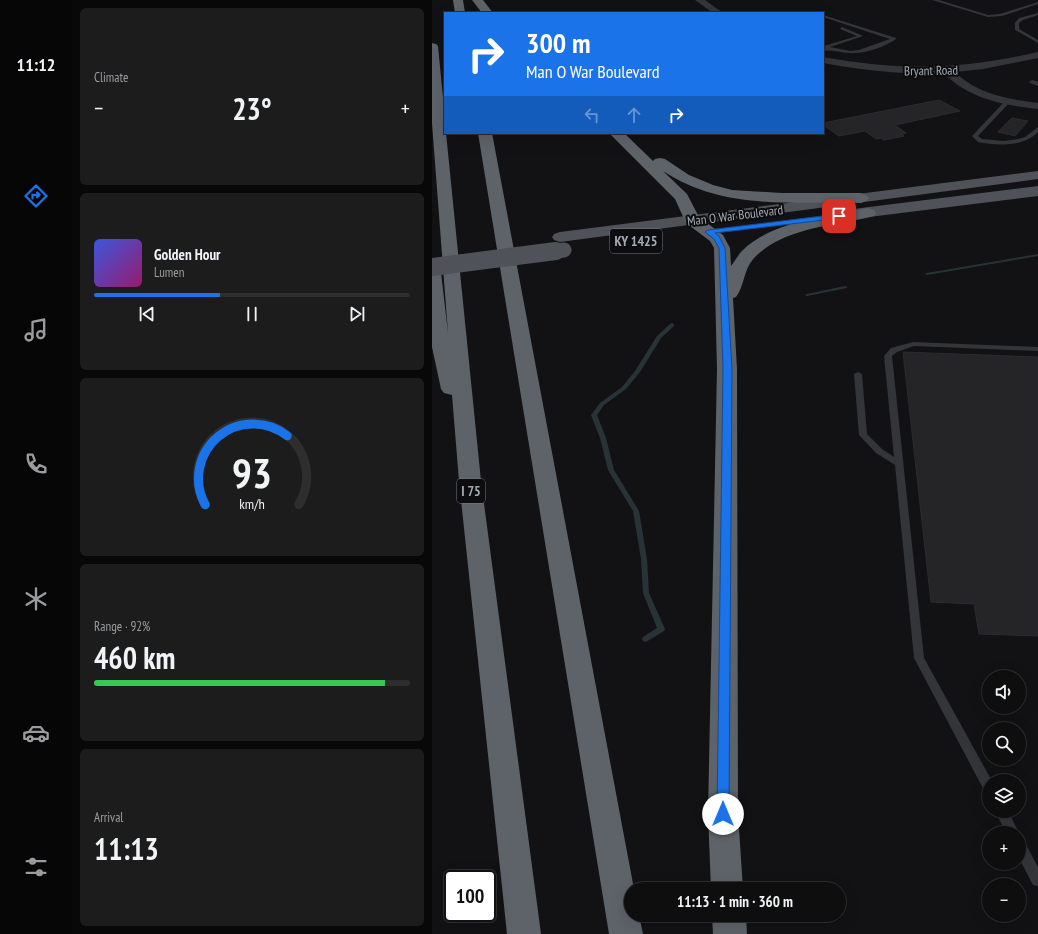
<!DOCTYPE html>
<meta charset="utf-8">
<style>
body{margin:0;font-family:"PT Sans Narrow",sans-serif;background:#1c1c1d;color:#f1f3f6;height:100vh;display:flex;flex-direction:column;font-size:15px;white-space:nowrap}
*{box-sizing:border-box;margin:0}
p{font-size:13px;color:#9b9c9e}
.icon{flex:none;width:22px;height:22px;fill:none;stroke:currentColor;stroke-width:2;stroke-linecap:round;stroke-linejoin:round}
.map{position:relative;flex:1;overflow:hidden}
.panel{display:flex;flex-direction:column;gap:8px;padding:8px;background:#080808;width:360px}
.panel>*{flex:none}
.top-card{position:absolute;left:12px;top:12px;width:380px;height:122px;border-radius:0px;box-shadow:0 4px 16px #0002,0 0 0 1px #2e2e2f;background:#1a73e8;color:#fff;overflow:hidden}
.tools{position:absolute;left:550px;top:670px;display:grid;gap:8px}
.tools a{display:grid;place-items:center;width:44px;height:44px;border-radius:50%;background:#0e0e0f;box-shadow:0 4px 16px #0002,0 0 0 1px #2e2e2f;font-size:20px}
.speed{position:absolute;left:12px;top:870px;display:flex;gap:8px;font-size:20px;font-weight:700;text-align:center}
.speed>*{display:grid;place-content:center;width:52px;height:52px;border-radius:50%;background:#0e0e0f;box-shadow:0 4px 16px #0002,0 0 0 1px #2e2e2f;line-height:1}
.speed .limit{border:2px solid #111;border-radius:6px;background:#fff;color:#111}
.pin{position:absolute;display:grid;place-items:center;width:34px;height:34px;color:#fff;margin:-17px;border-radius:8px;box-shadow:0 2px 6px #0006}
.me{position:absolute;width:44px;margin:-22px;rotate:0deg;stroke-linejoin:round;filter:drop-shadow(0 0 3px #0008)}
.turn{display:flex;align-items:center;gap:14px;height:84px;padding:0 16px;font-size:18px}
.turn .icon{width:52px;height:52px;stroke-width:2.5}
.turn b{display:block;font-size:28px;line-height:34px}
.lanes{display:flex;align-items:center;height:38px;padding:0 16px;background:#0003;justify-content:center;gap:20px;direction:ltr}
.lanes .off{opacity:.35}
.big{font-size:30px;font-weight:700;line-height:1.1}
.panel .widget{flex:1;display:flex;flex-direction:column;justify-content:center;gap:6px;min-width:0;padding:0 14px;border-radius:6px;background:#1c1c1d}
.panel .dial{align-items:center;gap:0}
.dial svg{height:104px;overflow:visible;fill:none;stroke:#2e2e2f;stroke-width:7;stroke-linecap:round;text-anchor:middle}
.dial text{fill:#f1f3f6;stroke:none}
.song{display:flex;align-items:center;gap:12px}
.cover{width:48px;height:48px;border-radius:6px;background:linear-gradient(135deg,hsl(230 70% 55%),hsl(320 70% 35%))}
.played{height:4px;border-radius:2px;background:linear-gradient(90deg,#1a73e8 40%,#2e2e2f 40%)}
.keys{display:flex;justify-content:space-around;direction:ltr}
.heat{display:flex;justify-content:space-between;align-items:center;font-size:22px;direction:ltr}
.charge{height:6px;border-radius:3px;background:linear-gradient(90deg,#34c759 92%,#2e2e2f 0)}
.trip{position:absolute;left:192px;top:882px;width:222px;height:40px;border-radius:20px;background:#0e0e0f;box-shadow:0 4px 16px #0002,0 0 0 1px #2e2e2f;font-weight:700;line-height:40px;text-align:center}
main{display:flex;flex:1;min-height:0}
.menu{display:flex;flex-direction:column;width:72px;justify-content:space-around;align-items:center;background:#060606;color:#9b9c9e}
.menu .icon{width:28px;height:28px}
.menu .active{color:#1a73e8}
.menu b{font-size:18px;color:#f1f3f6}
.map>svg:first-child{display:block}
</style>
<main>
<nav class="menu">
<b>11:12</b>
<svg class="icon active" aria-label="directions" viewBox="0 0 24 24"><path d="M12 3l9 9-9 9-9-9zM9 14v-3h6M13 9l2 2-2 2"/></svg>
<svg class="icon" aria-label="music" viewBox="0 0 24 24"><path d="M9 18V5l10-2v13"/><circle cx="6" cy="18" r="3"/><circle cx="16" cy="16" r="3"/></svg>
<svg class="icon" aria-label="phone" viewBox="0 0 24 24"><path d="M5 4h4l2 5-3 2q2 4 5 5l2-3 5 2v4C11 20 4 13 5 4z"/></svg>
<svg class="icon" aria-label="climate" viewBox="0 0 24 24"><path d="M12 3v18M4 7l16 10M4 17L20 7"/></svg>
<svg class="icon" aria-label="car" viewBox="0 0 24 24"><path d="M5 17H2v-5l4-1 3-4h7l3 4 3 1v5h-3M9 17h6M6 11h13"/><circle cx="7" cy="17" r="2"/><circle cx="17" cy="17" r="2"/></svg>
<svg class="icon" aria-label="filters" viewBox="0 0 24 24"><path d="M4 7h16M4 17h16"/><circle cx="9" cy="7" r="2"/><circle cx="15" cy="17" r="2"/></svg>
</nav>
<section class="panel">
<div class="widget"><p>Climate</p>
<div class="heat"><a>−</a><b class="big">23°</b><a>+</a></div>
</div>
<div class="widget">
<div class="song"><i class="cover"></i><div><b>Golden Hour</b><p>Lumen</p></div></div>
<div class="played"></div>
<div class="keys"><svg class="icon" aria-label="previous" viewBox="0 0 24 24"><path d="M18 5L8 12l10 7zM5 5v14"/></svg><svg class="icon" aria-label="pause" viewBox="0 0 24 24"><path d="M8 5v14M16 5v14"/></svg><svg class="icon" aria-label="next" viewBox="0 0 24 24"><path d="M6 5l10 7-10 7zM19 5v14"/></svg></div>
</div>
<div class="widget dial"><svg viewBox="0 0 100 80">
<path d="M14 69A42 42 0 1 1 86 69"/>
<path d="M14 69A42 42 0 0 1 77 16" stroke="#1a73e8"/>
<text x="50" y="56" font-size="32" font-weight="700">93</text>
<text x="50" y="72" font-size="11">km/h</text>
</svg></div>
<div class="widget"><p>Range · 92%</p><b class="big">460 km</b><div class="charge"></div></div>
<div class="widget"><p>Arrival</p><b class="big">11:13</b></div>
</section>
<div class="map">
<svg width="606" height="934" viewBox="0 0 606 934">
<rect width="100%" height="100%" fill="#121214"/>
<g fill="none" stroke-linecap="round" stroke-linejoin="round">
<g fill="#283338" fill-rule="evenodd">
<polygon points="606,254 606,256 495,275 493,274 495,273"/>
<polygon points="413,286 415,287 415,288 375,296 373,295 375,294"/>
<polygon points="240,323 242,324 242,326 229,338 208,372 194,389 172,405 165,415 174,438 182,470 207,511 215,559 217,593 233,629 232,631 214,642 211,641 210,639 211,637 225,628 211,593 209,559 201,511 176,470 168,438 159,415 168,403 190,387 203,371 225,336 238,324"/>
</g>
</g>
<g fill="#252528" stroke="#2c2c30">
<polygon points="507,100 528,111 463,125 474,133 469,134 472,136 452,140 449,138 444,139 433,131 407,136 391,125 391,123"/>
<polygon points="580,118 596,121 583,136 566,132"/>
<polygon points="471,352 606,357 606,636 547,634 542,604 499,602"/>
</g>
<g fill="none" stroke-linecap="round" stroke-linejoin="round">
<g fill="#333539" fill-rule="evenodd">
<polygon points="500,0 507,0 556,15 568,14 606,2 606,4 570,16 556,17"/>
<polygon points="381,12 385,12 385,13 379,13"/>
<polygon points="606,13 606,15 591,20 587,23 587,29 606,40 606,43 583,30 583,23 587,18"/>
<path d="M391,15L464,38V39C453,47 433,54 419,53C409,53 401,49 391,51L392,46L425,36L408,29L410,27L431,36L398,47L418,51L427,50L458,39L391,17Z"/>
<polygon points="600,80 606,82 606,86 598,83 597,82"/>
<path d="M574,100L579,101L546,136L550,139L572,141L586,139L593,137L606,127V132C592,147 565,146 546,142L540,136Z"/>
<polygon points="481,342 606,347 606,351 482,346 465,352 460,356 492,658 560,781 557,781 557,794 553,792 482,658 463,465 444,453 427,435 422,374 426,372 430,374 435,434 450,449 462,457 452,356 459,348"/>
<polygon points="563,811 576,811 587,833 587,834 574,833"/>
<polygon points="587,839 592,841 606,867 606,886 601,885 587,858"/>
</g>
<g fill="#333539" fill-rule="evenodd">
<polygon points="263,0 273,0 291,13 281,13"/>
<path d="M606,52V58L551,69L523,72C545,94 576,99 606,103V109C572,105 536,99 512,73C471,75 431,70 391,63V57C470,71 528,70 606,52Z"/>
</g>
<g fill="#4f5258" fill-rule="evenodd">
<polygon points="606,171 606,179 128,242 122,240 120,237 122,234 128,232"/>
<polygon points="606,186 606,196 413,220 407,218 405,215 407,212 413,210"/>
</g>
<g fill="#5e636a" fill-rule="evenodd">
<polygon points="21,0 31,0 33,13 23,13"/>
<polygon points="40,0 51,0 61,13 50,13"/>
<polygon points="0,43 4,44 6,46 13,118 13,133 14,133 49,481 109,934 75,934 27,481 20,395 12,393 9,389 0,347 0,259 6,260 8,264 16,333 0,123"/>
<polygon points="46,133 60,133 202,889 199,889 199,915 207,915 211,934 177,934"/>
<path d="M177,133H192L221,161L223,159L228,158L233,159L257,175L281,185L300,190L350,193H429L434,195L437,198L434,201L429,203C360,201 292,211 231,171L255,194L267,217L291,235L298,248L299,266C303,261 306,255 310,251C340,221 396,216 436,208L442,210L444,213L442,216C402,226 352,227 322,258C311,270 313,285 304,297L301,298L305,369L306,814L311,889H279L276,814L285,369L282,248L278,241L254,223L243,199Z"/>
<polygon points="280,915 314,915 315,934 281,934"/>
</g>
<polyline stroke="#4f5258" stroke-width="15" points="116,252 132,250"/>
<polyline stroke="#4f5258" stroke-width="18" points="0,267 124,251"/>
</g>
<polygon fill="#1a73e8" stroke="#114b97" points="407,214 410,216 409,218 283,233 287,236 293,248 300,369 297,814 295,818 291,820 286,818 285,814 291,369 287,248 282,239 273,232 276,230"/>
<g text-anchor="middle" stroke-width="4" stroke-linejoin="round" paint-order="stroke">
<g font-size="13" fill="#a2abb6" stroke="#0d0d0f">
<text transform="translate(499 70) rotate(-1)" y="5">Bryant Road</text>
<text transform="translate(303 215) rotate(-7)" y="5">Man O War Boulevard</text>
</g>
<g fill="#0d0d0f" stroke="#757c84" stroke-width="1">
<rect x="178" y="229" width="52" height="24" rx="3"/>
<rect x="25" y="479" width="28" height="24" rx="3"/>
</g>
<g font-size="14" font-weight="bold" fill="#a2abb6">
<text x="204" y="246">KY 1425</text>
<text x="39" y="496">I 75</text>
</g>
</g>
</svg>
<div class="tools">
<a><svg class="icon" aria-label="sound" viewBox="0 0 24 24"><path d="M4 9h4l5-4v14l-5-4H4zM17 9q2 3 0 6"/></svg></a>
<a><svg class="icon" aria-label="search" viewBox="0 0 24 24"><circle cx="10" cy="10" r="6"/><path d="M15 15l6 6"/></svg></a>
<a><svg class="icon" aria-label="layers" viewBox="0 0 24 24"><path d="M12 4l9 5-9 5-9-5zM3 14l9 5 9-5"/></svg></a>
<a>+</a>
<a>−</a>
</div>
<div class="speed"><div class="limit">100</div></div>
<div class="pin" style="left:407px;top:216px;background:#d93025"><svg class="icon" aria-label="arrive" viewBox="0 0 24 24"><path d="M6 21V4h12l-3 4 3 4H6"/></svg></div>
<svg class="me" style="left:291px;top:814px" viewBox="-20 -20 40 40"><circle r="19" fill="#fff"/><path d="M0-13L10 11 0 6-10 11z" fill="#1a73e8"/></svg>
<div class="trip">11:13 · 1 min · 360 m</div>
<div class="top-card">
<div class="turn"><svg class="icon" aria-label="right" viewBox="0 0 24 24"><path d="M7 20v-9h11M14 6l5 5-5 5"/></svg><div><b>300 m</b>Man O War Boulevard</div></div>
<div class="lanes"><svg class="icon off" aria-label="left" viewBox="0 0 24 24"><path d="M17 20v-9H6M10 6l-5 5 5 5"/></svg><svg class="icon off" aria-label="ahead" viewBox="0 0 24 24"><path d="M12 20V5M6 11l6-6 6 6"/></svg><svg class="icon" aria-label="right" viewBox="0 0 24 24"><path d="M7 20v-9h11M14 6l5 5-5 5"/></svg></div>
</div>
</div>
</main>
